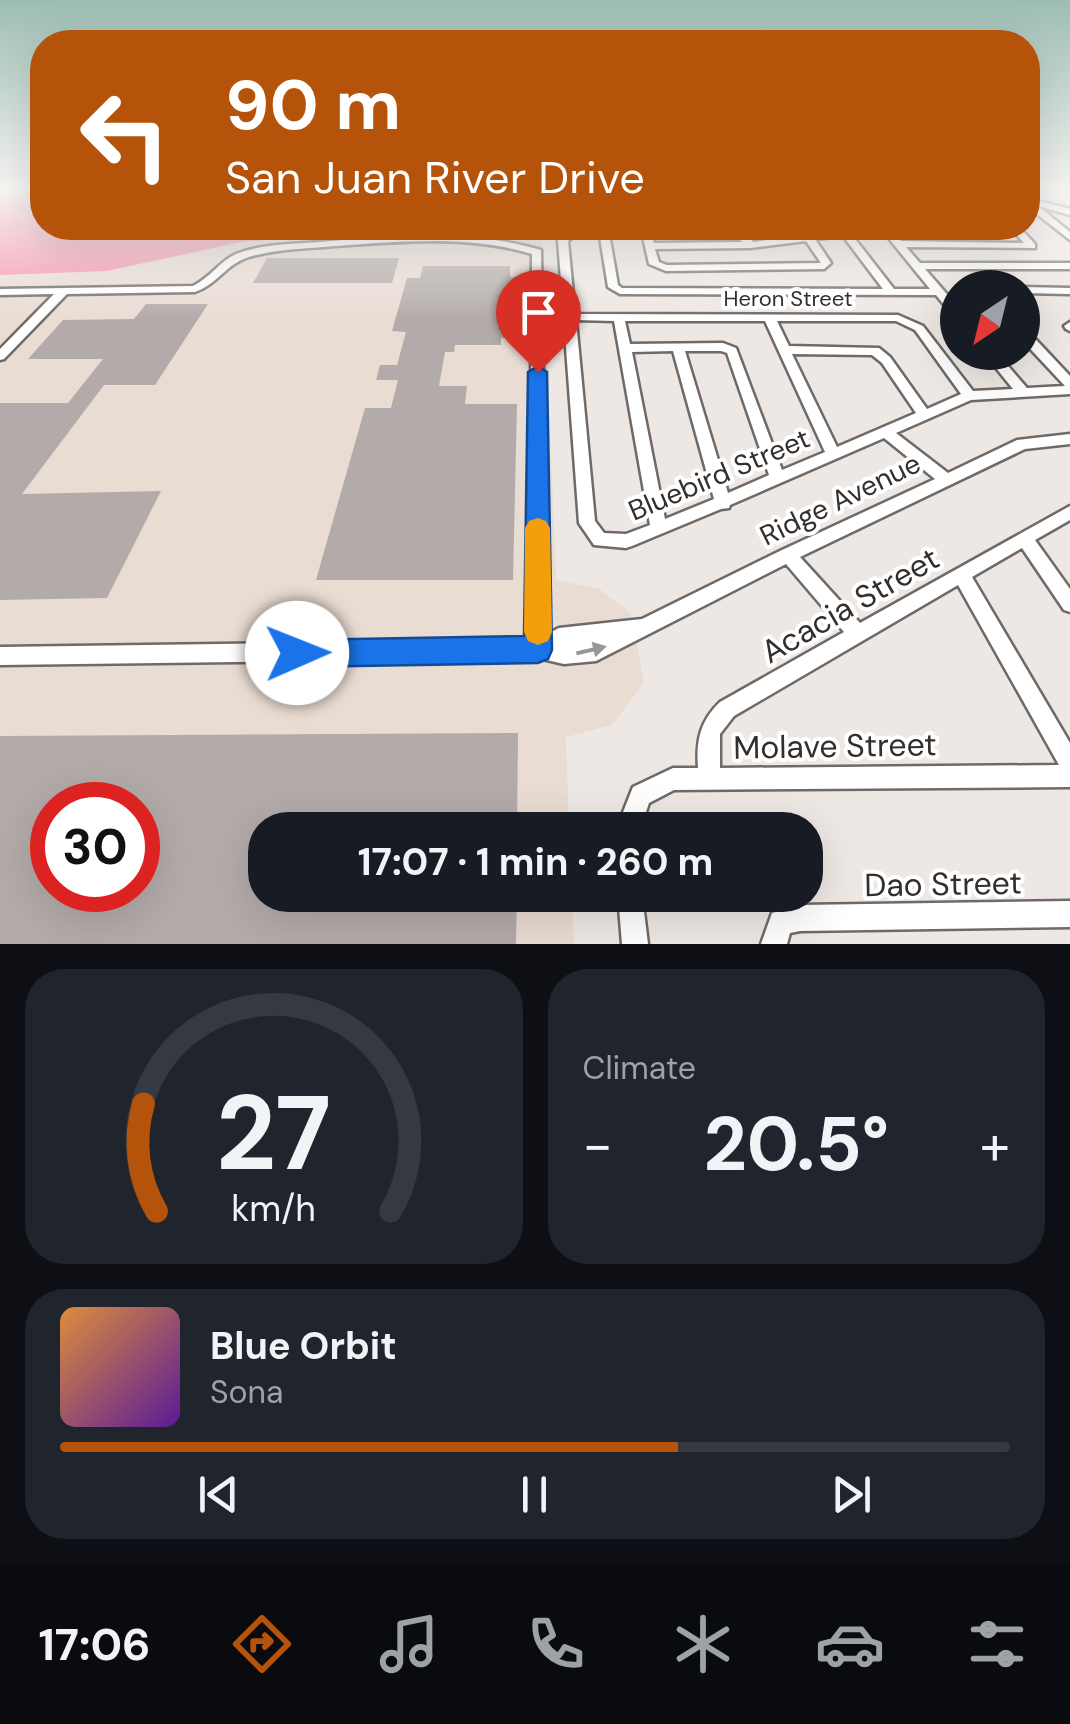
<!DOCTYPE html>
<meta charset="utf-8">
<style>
body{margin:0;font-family:"DM Sans",sans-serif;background:#20242c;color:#f1f3f6;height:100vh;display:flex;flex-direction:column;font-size:38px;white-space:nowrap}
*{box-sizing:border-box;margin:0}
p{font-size:32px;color:#9ea1a6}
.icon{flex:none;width:55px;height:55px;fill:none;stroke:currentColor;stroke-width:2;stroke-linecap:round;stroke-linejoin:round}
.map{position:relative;height:944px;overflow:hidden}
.side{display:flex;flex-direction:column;gap:25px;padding:25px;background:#0d0f14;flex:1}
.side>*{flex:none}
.hud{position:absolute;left:30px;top:30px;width:1010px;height:210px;border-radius:40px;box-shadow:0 10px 40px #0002;background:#b45309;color:#fff;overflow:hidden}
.needle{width:65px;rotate:215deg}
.buttons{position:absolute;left:940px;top:270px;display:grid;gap:20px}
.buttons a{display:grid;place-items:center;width:100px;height:100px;border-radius:50%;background:#171b24;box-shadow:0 10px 40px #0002;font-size:50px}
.speed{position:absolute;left:30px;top:782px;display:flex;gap:20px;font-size:50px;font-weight:700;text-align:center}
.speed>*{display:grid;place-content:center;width:130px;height:130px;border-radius:50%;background:#171b24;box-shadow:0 10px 40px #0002;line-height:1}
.speed .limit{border:15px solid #d22;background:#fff;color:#111}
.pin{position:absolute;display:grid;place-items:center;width:85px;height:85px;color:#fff;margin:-102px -42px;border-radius:50% 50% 50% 0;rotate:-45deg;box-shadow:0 0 10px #0007}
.pin .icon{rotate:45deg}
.me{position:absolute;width:110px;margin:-55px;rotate:89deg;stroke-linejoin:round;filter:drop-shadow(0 0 8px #0008)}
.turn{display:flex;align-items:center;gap:35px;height:210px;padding:0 30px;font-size:45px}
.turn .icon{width:130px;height:130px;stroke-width:2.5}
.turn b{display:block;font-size:70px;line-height:85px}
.big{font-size:75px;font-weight:700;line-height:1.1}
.side .widget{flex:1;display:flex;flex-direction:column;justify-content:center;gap:15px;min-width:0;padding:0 35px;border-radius:40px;background:#20242c}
.side .dial{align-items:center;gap:0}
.dial svg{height:260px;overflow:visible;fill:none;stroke:#363941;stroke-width:7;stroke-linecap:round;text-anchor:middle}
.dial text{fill:#f1f3f6;stroke:none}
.song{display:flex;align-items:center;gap:30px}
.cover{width:120px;height:120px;border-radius:15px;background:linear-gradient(135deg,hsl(30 70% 55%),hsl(270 70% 35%))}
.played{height:10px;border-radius:5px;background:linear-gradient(90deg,#b45309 65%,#363941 65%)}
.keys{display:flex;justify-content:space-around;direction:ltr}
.heat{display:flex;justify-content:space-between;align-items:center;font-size:55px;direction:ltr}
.side .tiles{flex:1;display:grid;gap:25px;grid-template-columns:1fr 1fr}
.widget:last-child{grid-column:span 2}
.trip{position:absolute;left:248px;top:812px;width:575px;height:100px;border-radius:40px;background:#171b24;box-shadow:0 10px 40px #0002;font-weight:700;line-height:100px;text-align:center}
.tabs{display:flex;height:160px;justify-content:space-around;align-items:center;background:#090b0e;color:#9ea1a6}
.tabs .icon{width:70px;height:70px}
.tabs .current{color:#b45309}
.tabs b{font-size:45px;color:#f1f3f6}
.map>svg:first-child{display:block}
</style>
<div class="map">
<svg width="1070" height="944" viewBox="0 0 1070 944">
<rect width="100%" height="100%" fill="#eee8e4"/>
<path fill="#e9dcd3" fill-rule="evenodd" d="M0,204L42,228H542L556,580L599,589L631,613L644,683L612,725L566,737L569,830H265V895H572L574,944H0ZM52,805H138V890H52Z"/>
<polygon fill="#f692ab" points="0,189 42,189 42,228 415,228 241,242 107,271 0,275"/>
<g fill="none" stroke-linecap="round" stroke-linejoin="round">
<g fill="#cbcb66" fill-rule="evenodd">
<polygon points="17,189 42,189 42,190 0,201 0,193"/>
<polygon points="1057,189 1070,189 1070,195"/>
</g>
</g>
<g fill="#b2aba9" fill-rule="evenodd">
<polygon points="267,258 399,258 392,283 253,283"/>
<polygon points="423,266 510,266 510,277 520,277 518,338 501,338 501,345 455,345 454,352 445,352 439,386 467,386 465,404 517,404 513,580 316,580 365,408 391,408 398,380 376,380 380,365 397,365 406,332 392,331 407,278 420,278"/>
<polygon points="146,304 208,304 155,385 104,385 22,494 161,491 107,598 0,600 0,403 68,403 103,359 28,359 63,320 134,319"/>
<path d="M518,733L517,830H265V895H517L516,944H0V736ZM52,805H138V890H52Z"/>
</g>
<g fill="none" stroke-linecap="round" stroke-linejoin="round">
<g stroke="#6f6a67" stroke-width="5">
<g id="minor">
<polygon points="1031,199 1070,209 1070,215 1038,206 1070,232 1070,240 1028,207 1028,200"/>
<path d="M589,228H608L618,285L622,288L883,289L843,236L815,239L831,263L824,269L666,271L649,264L641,228H649L654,243L743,242L718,228C730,228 746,230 753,242L839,230L838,228H890L901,241L1024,243L1010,228H1020L1035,244V248L906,247L920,263H1070V269H925L958,307V318L954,317L936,295L620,294L608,287L599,231L574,236L568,241L575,314L898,315L923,326L973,391L1013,389L983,352H996L1027,388L1065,386L1022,340V329H1026L1070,376V394L971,400L896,433L948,473L1017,440L1070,434V444L1025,449L800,557L860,623L1070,506V520L1035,540L1070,589V612L1064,610L1022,548L972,577L1070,743V787L674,790L649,803L640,830H616L633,787L673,768H698C696,741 700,721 720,702L844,632L786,564L596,661L564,664L538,658L0,665V647L529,640L532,254C467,234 390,242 323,247C298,249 270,250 246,258C226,265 216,285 195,292L67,294L4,359L0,360V349L54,294L0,295V289L193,286C210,278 220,261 236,254C261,244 293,244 320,242C392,236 470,229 541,250L547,634L559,628L642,619L782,550L935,479L884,438L730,505L729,508L721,509L632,546L626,548L594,545L579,523L558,240L568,232ZM882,230L930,289H894L852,235ZM806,241L821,263L667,265L659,262L655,249L750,248ZM576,320L614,321L650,525L626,534L604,533L595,521ZM625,321H765L825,452L782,470L736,348L723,343L630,344ZM777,321H896L915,330L961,394L927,409L890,357L879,348L789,346ZM673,351L714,499L665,519L632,352ZM685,351H721L727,353L769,475L728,493ZM792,354L872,355L882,363L916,413L837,447ZM958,585L1059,765L720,768V734L734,716Z"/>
<polygon points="1022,287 1070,288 1070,294 1022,293 1022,288 1019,288"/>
<polygon points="1070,322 1070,331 1066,329 1064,326"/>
<polygon points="618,895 642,895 648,944 622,944"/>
<polygon points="1070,901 1070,927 800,931 790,933 787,944 761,944 772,913 800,905"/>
</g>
</g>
<use href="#minor" fill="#fff" fill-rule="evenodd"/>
</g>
<defs><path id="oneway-solid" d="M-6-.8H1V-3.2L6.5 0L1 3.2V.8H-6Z" transform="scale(2.5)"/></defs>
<use fill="#989796" href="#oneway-solid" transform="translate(591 650) rotate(-13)"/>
<linearGradient id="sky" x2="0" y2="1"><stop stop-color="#9cbdb4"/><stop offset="0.59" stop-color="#f7f5f3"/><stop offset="1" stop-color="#f7f5f3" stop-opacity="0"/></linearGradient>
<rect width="1070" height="321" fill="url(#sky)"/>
<polygon fill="#1a73e8" stroke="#114b97" stroke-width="2.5" points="538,366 547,372 552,650 548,659 538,663 297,667 287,663 283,653 287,644 297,640 524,636 528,372"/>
<polygon fill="#f59e0b" points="538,518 546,521 550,528 552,632 548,641 538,645 528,641 524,632 525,528 529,521"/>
<g text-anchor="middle" stroke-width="8" stroke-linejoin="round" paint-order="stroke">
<g font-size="22" fill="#322f2e" stroke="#fff">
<text x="788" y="306">Heron Street</text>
</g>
<g font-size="28" fill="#322f2e" stroke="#fff">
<text transform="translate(719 474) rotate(-23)" y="10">Bluebird Street</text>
<text transform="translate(840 499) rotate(-26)" y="10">Ridge Avenue</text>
</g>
<g font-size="32" fill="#322f2e" stroke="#fff">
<text transform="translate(850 605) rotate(-30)" y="11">Acacia Street</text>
<text transform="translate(835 746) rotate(-1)" y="11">Molave Street</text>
<text transform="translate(943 884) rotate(-1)" y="11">Dao Street</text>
</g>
</g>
</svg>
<div class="buttons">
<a><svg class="needle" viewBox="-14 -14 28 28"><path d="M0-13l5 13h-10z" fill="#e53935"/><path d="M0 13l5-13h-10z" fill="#9ea1a6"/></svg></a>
</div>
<div class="speed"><div class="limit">30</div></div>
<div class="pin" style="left:538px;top:372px;background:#d93025"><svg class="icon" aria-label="arrive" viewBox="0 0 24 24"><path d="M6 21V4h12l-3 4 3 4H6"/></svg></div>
<svg class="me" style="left:297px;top:653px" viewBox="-20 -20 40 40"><circle r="19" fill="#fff"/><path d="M0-13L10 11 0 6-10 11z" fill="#1a73e8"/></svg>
<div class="trip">17:07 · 1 min · 260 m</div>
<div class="hud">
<div class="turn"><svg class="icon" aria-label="left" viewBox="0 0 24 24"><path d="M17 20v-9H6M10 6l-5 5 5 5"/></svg><div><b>90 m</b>San Juan River Drive</div></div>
</div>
</div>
<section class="side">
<div class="tiles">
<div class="widget dial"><svg viewBox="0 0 100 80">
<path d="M14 69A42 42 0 1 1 86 69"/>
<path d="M14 69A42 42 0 0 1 10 36" stroke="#b45309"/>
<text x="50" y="56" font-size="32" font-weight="700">27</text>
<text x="50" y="72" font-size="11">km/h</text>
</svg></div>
<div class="widget"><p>Climate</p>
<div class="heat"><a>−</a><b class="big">20.5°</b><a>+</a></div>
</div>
<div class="widget">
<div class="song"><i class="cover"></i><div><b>Blue Orbit</b><p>Sona</p></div></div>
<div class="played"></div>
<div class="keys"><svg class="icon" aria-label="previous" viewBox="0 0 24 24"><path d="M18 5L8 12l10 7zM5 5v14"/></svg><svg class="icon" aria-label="pause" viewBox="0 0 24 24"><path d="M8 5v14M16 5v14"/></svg><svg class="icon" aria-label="next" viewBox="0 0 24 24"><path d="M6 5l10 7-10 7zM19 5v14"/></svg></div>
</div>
</div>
</section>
<nav class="tabs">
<b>17:06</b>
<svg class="icon current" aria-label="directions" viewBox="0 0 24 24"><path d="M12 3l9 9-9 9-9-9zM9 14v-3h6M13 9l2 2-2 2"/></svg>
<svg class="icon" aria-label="music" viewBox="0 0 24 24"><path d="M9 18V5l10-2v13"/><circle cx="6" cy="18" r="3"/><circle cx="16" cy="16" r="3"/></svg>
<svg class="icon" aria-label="phone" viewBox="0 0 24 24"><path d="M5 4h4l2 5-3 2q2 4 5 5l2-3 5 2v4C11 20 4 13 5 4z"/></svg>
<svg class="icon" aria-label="climate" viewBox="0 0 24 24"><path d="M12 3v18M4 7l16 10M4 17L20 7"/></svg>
<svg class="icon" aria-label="car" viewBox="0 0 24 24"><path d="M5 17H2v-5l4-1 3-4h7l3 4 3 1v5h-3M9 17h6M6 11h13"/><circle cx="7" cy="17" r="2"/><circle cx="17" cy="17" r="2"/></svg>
<svg class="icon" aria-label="filters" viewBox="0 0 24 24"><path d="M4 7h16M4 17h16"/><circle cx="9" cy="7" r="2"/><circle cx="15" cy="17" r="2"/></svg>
</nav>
